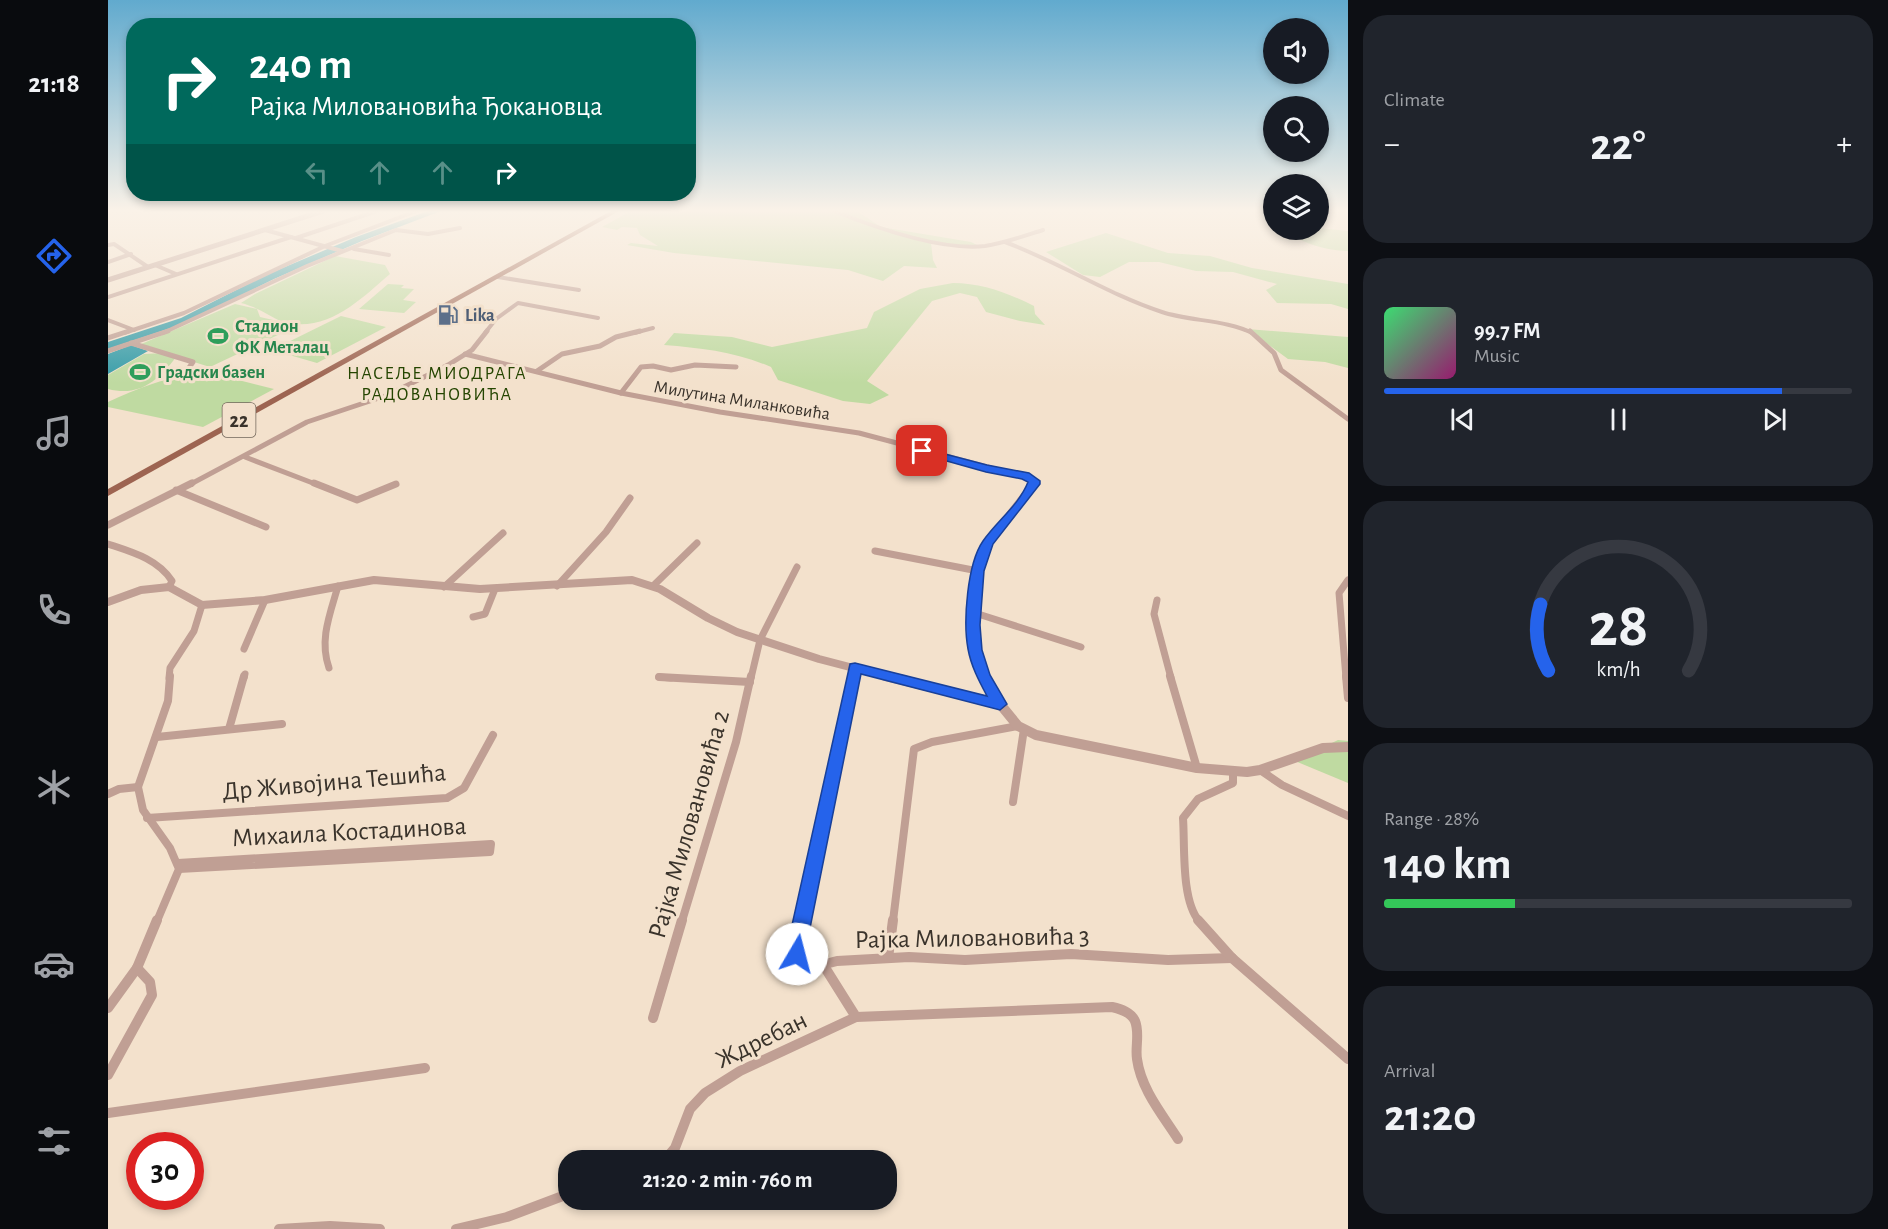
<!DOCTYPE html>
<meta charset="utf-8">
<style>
body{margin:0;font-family:"Alegreya Sans",sans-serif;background:#20242c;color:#f1f3f6;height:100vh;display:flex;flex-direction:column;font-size:22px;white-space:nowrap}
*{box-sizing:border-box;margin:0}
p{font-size:20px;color:#9ea1a6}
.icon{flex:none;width:33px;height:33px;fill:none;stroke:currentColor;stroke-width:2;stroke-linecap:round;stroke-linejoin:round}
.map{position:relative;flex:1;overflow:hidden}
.panel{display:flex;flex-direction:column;gap:15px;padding:15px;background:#0d0f14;width:540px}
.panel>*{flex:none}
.top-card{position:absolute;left:18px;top:18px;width:570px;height:183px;border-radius:24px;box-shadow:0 3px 9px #0003;background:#00695c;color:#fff;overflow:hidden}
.buttons{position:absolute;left:1155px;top:18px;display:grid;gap:12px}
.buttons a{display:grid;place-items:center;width:66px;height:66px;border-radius:50%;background:#171b24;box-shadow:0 3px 9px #0003;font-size:30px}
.speed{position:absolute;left:18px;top:1132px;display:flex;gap:12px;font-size:30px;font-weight:700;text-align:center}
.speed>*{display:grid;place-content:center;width:78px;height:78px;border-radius:50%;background:#171b24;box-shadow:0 3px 9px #0003;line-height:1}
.speed .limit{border:9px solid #d22;background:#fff;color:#111}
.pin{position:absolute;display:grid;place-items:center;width:51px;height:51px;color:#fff;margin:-26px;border-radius:12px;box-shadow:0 3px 9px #0006}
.me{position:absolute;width:66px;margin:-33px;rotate:8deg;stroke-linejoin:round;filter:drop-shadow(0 0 4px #0008)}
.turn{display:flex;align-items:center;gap:21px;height:126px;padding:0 24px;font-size:27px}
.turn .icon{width:78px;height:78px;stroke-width:2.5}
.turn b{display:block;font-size:42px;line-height:51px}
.lanes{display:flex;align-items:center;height:57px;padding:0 24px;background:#0003;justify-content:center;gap:30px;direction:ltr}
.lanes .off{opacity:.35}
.big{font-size:45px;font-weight:700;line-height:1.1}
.panel .tile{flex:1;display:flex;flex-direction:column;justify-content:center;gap:9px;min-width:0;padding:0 21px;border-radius:24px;background:#20242c}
.panel .dial{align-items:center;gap:0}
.dial svg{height:156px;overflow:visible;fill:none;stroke:#363941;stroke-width:7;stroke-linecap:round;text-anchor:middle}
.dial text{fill:#f1f3f6;stroke:none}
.song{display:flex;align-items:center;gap:18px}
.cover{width:72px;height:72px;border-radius:9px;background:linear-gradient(135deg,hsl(140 70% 55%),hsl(320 70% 35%))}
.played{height:6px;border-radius:3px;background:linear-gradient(90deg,#2563eb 85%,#363941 85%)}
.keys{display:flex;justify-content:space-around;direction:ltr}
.heat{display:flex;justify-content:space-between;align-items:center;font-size:33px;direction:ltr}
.charge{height:9px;border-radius:4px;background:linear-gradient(90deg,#34c759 28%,#363941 0)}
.trip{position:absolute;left:450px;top:1150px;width:339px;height:60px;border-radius:24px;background:#171b24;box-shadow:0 3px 9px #0003;font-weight:700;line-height:60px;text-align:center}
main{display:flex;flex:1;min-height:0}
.dock{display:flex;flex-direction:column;width:108px;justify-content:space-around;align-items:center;background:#090b0e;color:#9ea1a6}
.dock .icon{width:42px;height:42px}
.dock .on{color:#2563eb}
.dock b{font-size:27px;color:#f1f3f6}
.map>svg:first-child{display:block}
</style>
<main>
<nav class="dock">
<b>21:18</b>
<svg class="icon on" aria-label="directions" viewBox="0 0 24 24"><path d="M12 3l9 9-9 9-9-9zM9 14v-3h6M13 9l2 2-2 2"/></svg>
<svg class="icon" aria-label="music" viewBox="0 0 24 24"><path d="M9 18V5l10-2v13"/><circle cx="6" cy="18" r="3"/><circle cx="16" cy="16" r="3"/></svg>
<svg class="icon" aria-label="phone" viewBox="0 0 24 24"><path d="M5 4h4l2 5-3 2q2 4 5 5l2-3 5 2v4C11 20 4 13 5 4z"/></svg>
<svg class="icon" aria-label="climate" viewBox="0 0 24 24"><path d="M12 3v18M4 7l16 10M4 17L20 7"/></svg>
<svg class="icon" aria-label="car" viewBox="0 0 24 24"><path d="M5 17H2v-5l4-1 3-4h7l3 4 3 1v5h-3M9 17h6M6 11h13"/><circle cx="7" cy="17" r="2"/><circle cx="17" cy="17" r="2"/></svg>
<svg class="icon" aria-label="filters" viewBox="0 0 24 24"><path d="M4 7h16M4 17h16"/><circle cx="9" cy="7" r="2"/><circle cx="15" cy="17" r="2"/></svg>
</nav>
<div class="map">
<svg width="1240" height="1229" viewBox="0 0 1240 1229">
<rect width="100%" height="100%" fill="#f3e1cc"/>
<g fill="#bfdaa1">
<polygon points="523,211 749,211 773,227 863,242 875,248 823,243 825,260 829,268 796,266 775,281 740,270 566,253 519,245 523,243 550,246 532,235 529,228 514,227 509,230 494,227"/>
<path d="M1211,228L1240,231V251C1215,251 1193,241 1171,230H1210Z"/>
<polygon points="998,233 1060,253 1102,256 1144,268 1240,284 1240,309 1223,304 1169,303 1158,290 1169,284 1125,272 1088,271 1051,262 1021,262 992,277 975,275 938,252"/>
<path d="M227,256L277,265L282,274C254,298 222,331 180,323L189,326L102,367L31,345L127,304L149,309L152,317L174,322C160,315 149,307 133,303L147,294Z"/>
<path d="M845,283C874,283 900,293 926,306L927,314L937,325L912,321L878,312L869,297L852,293L824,301L759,381L781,395L762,404L735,401L670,380L663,367C628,352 594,348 556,345L566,333L624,337L664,347L759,328L766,312L812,289Z"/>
<polygon points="280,284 296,285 293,288 306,289 295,300 308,302 296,313 251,309"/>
<polygon points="233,316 278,327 209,363 164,350"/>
<polygon points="1139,329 1240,337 1240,368 1217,362 1180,359"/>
<path d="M57,353L68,357C50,381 31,397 0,389V375L36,354Z"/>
<path d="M91,370L166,389L95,427L0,407V402C29,388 60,378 91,370Z"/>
<polygon points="1230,740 1240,741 1240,783 1187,761"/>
</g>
<polygon fill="#369ca8" points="23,345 40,351 0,374 0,354"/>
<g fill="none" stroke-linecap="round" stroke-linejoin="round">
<polygon fill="#369ca8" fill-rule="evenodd" points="320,211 333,211 254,241 166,279 81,322 0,349 0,342 73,318 158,275 248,237"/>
<g stroke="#c09f94" stroke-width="4">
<path d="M726,211C766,227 834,251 877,246C897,243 916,236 935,230"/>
<polyline points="157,230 234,251"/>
<polyline points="188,238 269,211"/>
<path d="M897,242C951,262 999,294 1054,312C1080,321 1120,320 1144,333"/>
<polyline points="0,245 6,244 40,267"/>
<polyline points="246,249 281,255"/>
<polyline points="0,262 23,254"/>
<polyline points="47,265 68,274"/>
<polyline points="390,277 471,290"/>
<polyline points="0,297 183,237"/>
<polyline points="0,320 26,330"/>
<polyline points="16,333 76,313 217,246 308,211"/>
<polyline points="55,333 199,266 288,230 320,234 352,228"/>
<polyline points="377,333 388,319 410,303 490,318"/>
<polyline points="526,333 545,328"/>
</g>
<g stroke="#c09f94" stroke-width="5">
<polyline points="1142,331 1166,353 1173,370 1240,419"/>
<polyline points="0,338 21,331"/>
<polyline points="23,343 85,362 80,369"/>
<polyline points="0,351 60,331"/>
<polyline points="357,354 513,393 612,412 751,433 925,479 925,485"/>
<polyline points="429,371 454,354 492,346 508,337 532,331"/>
<polyline points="513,393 533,367 545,366 563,370 587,365 628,367"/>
<polyline points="137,457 210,485"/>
<polyline points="81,485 199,422 280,395 340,365 364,350 379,331"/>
<polyline points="286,485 288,484"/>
</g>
<g stroke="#c09f94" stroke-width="7">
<polyline points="206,483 249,500 288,484"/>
<polyline points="68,490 158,527"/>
<polyline points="0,525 84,483"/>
<path d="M0,544C24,552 50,559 64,581L61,587"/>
<path d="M767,551L870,571C866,608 863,643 879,678"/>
<polyline points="870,571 879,543 926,483"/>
<polyline points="546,585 589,543"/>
<polyline points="449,586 498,532 522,498"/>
<polyline points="336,587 395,533"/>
<polyline points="1049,600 1046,614 1063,678"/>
<polyline points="867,613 973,647"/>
<polyline points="365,617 377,614 387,589"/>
<polyline points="136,649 157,600"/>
<path d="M221,668C211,640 222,614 230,586"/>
<polyline points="551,677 563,678"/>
<polyline points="61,678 62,668 86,631 94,605"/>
<polyline points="136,678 137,674"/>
<polyline points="643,678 652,640 689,567"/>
<polyline points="745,678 747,668"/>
<polyline points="1238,678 1231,593 1240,580"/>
</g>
<g stroke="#c09f94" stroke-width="8">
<polyline points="878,676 892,704"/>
<polyline points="1062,676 1089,768"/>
<polyline points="1238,676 1240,698"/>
<polyline points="551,677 642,682"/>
<polyline points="121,729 136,676"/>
<polyline points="49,737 174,724"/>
<polyline points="1152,770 1174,785 1240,816"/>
<polyline points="0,794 11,789 30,787"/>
<polyline points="905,802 916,729"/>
<polyline points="39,818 339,798 356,788 385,735"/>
<polyline points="70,863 383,844 382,852 71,869"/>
<polyline points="49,921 71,869 62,848 35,810 30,787 60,701 62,676"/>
<polyline points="574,921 628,742 643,676"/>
<polyline points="694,921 745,676"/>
<polyline points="785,921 806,749 824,742 910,726"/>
<path d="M1091,921C1073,900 1077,846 1075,818L1090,799L1125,783V772"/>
</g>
<g stroke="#c09f94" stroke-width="10">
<polyline points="694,920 689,943 692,962 702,968 729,961 801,957 857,960 963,954 1060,960 1124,958"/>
<polyline points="1090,920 1124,958 1240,1059"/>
<polyline points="780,958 785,920"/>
<polyline points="0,1008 29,968 49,920"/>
<path d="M748,1017L1004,1007C1013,1009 1023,1012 1027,1021C1032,1033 1027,1047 1029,1059C1033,1089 1054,1114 1070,1139"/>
<polyline points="545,1018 574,920"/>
<polyline points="0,1075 44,995 42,982 29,968"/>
<polyline points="0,1113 317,1068"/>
<polyline points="556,1161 567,1148 582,1109 597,1093 632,1071 748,1017 716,966"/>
<polyline points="171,1229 222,1226 272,1229"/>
<polyline points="348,1229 399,1217 460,1194"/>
</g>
<polyline stroke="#c09f94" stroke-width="5" points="0,280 215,211"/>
<polyline stroke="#c09f94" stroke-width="8" points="0,602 33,590 61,587 94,605 157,600 266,580 372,589 524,580 552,589 600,618 629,632 711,659 784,678"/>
<polyline stroke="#c09f94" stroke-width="10" points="777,676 892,704 910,726 928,735 1089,768 1139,772 1152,770 1215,748 1240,747"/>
<polygon fill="#9d6451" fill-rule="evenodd" points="503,211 511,211 0,496 0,489"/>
</g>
<linearGradient id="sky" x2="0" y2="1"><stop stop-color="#61aace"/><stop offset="0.55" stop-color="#faf2e8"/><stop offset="1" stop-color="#faf2e8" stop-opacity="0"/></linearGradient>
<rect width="1240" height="383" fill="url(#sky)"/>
<path fill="#2563eb" stroke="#184099" stroke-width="1.5" d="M814,448L879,465L921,473L932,481V484L885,544L876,571L872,625L874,650L882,675L899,704L892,710L753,674L699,943L696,960L689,962L683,960L680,943L742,664L747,663L879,696C871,681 863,666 860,649C855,622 859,564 875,541C889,521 911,505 920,482L914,479L878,472L810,453V449Z"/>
<defs>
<g id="fuel-bare" transform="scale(1.62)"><path d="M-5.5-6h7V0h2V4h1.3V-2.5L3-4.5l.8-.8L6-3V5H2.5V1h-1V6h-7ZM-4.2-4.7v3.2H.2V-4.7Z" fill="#5c6f8a" stroke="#f3e1cc" stroke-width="2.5" paint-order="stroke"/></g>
<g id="stadium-bare" transform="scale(1.62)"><path d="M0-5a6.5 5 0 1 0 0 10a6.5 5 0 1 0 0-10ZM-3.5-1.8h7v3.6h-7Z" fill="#2e9e5b" stroke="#f3e1cc" stroke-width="2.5" paint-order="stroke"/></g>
</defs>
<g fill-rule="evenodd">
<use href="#fuel-bare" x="340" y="315"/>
<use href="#stadium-bare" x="110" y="336"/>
<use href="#stadium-bare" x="32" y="372"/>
</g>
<g text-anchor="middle" stroke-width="6" stroke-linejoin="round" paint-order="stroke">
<g font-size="18" font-weight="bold" fill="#4e5e75" stroke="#f3e1cc" text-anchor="start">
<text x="357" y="321">Lika</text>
</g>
<g font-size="18" font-weight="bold" fill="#27864d" stroke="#f3e1cc" text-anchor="start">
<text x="127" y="332">Стадион<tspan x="127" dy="21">ФК Металац</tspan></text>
<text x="49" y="378">Градски базен</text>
</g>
<g font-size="18" letter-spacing="1.5" fill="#244500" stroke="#f3e1cc">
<text x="329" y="379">НАСЕЉЕ МИОДРАГА<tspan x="329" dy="21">РАДОВАНОВИЋА</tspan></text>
</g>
<g font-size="18" fill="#3a332b" stroke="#f3e1cc">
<text transform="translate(634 400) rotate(9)" y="6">Милутина Миланковића</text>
</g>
<rect fill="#f3e1cc" stroke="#72675b" stroke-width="1.5" x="114.5" y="403" width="33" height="34" rx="4.5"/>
<g font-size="20" font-weight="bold" fill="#3a332b">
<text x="131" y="427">22</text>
</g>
<g font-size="26" fill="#3a332b" stroke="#f3e1cc">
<text transform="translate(226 781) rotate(-5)" y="9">Др Живојина Тешића</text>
<text transform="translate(580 824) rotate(-74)" y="9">Рајка Миловановића 2</text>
<text transform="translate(241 831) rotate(-3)" y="9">Михаила Костадинова</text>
<text transform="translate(864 937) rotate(-1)" y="9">Рајка Миловановића 3</text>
<text transform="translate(653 1039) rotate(-26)" y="9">Ждребан</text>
</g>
</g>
</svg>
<div class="buttons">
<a><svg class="icon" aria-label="sound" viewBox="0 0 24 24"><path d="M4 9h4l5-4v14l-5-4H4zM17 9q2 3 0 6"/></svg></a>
<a><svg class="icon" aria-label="search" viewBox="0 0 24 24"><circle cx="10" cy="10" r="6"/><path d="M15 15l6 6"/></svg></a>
<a><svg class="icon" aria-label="layers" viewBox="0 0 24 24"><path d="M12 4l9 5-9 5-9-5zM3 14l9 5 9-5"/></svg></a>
</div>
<div class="speed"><div class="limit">30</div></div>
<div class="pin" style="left:814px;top:451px;background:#d93025"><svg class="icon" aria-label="arrive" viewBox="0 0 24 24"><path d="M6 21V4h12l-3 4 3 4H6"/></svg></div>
<svg class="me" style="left:689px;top:954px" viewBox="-20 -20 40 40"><circle r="19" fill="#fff"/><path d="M0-13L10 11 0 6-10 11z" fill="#2563eb"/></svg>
<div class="trip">21:20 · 2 min · 760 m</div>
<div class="top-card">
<div class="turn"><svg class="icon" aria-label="right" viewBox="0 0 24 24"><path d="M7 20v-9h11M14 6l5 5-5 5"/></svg><div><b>240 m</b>Рајка Миловановића Ђокановца</div></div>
<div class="lanes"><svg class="icon off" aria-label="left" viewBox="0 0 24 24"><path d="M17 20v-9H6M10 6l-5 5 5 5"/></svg><svg class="icon off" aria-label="ahead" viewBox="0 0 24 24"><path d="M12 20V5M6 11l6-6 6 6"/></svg><svg class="icon off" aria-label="ahead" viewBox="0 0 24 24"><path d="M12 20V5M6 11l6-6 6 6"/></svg><svg class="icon" aria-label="right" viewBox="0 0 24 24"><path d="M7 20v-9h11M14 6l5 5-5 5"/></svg></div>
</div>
</div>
<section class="panel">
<div class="tile"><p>Climate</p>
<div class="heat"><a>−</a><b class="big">22°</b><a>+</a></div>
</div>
<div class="tile">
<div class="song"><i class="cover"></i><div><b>99.7 FM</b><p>Music</p></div></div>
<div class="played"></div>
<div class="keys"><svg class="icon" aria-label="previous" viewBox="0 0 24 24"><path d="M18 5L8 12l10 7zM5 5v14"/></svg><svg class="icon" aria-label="pause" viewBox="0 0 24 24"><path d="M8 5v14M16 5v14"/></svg><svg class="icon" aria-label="next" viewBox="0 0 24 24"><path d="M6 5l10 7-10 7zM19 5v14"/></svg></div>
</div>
<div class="tile dial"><svg viewBox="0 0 100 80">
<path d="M14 69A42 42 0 1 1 86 69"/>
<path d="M14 69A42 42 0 0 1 10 35" stroke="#2563eb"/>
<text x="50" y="56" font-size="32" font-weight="700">28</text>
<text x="50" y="72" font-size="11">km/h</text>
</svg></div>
<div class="tile"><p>Range · 28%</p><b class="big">140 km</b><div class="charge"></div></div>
<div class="tile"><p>Arrival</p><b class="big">21:20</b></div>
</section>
</main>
